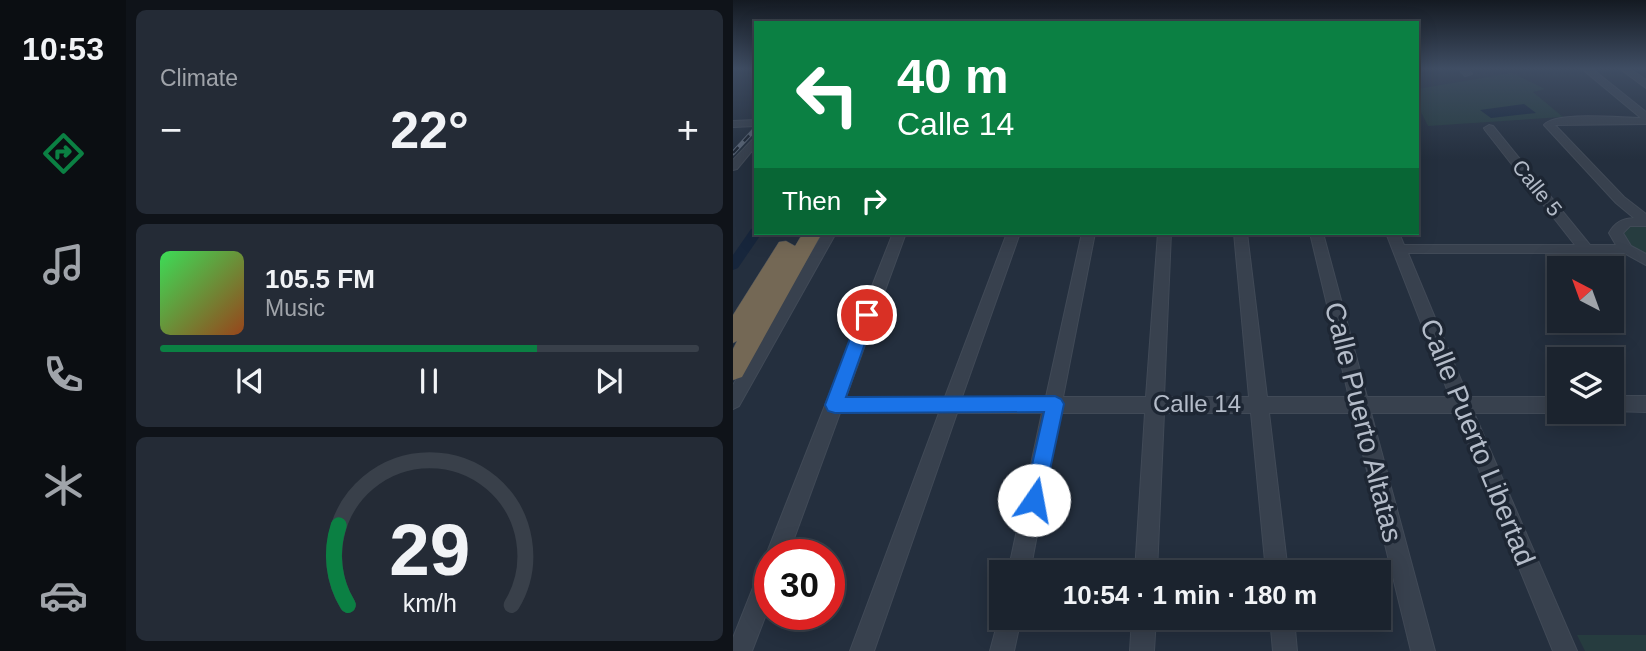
<!DOCTYPE html>
<meta charset="utf-8">
<style>
body{margin:0;font-family:Arial,sans-serif;background:#242b36;color:#f1f3f6;height:100vh;display:flex;flex-direction:column;font-size:26px;white-space:nowrap}
*{box-sizing:border-box;margin:0}
p{font-size:23px;color:#a0a4aa}
.icon{flex:none;width:38px;height:38px;fill:none;stroke:currentColor;stroke-width:2;stroke-linecap:round;stroke-linejoin:round}
.map{position:relative;flex:1;overflow:hidden}
.details{display:flex;flex-direction:column;gap:10px;padding:10px;background:#0f1319;width:607px}
.details>*{flex:none}
.top-card{position:absolute;left:21px;top:21px;width:665px;height:214px;border-radius:0px;box-shadow:0 4px 18px #0003,0 0 0 2px #39404a;background:#0b8043;color:#fff;overflow:hidden}
.needle{width:46px;rotate:319deg}
.buttons{position:absolute;left:814px;top:256px;display:grid;gap:14px}
.buttons a{display:grid;place-items:center;width:77px;height:77px;border-radius:0px;background:#1b232e;box-shadow:0 4px 18px #0003,0 0 0 2px #39404a;font-size:35px}
.speed{position:absolute;left:21px;top:539px;display:flex;gap:14px;font-size:35px;font-weight:700;text-align:center}
.speed>*{display:grid;place-content:center;width:91px;height:91px;border-radius:50%;background:#1b232e;box-shadow:0 4px 18px #0003,0 0 0 2px #39404a;line-height:1}
.speed .limit{border:10px solid #d22;background:#fff;color:#111}
.pin{position:absolute;display:grid;place-items:center;width:60px;height:60px;color:#fff;margin:-30px;border:4px solid #fff;border-radius:50%;box-shadow:0 2px 7px #0007}
.me{position:absolute;width:77px;margin:-38px;rotate:12deg;stroke-linejoin:round;filter:drop-shadow(0 0 5px #0008)}
.turn{display:flex;align-items:center;gap:24px;height:147px;padding:0 28px;font-size:32px}
.turn .icon{width:91px;height:91px;stroke-width:2.5}
.turn b{display:block;font-size:49px;line-height:60px}
.then{display:flex;align-items:center;height:66px;padding:0 28px;background:#0003;gap:14px;font-size:26px}
.big{font-size:52px;font-weight:700;line-height:1.1}
.details .card{flex:1;display:flex;flex-direction:column;justify-content:center;gap:10px;min-width:0;padding:0 24px;border-radius:10px;background:#242b36}
.details .dial{align-items:center;gap:0}
.dial svg{height:182px;overflow:visible;fill:none;stroke:#39404a;stroke-width:7;stroke-linecap:round;text-anchor:middle}
.dial text{fill:#f1f3f6;stroke:none}
.song{display:flex;align-items:center;gap:21px}
.cover{width:84px;height:84px;border-radius:10px;background:linear-gradient(135deg,hsl(130 70% 55%),hsl(20 70% 35%))}
.played{height:7px;border-radius:4px;background:linear-gradient(90deg,#0b8043 70%,#39404a 70%)}
.keys{display:flex;justify-content:space-around;direction:ltr}
.heat{display:flex;justify-content:space-between;align-items:center;font-size:38px;direction:ltr}
.trip{position:absolute;left:256px;top:560px;width:402px;height:70px;border-radius:0px;background:#1b232e;box-shadow:0 4px 18px #0003,0 0 0 2px #39404a;font-weight:700;line-height:70px;text-align:center}
main{display:flex;flex:1;min-height:0}
.menu{display:flex;flex-direction:column;width:126px;justify-content:space-around;align-items:center;background:#0b0e12;color:#a0a4aa}
.menu .icon{width:49px;height:49px}
.menu .on{color:#0b8043}
.menu b{font-size:32px;color:#f1f3f6}
.map>svg:first-child{display:block}
</style>
<main>
<nav class="menu">
<b>10:53</b>
<svg class="icon on" aria-label="directions" viewBox="0 0 24 24"><path d="M12 3l9 9-9 9-9-9zM9 14v-3h6M13 9l2 2-2 2"/></svg>
<svg class="icon" aria-label="music" viewBox="0 0 24 24"><path d="M9 18V5l10-2v13"/><circle cx="6" cy="18" r="3"/><circle cx="16" cy="16" r="3"/></svg>
<svg class="icon" aria-label="phone" viewBox="0 0 24 24"><path d="M5 4h4l2 5-3 2q2 4 5 5l2-3 5 2v4C11 20 4 13 5 4z"/></svg>
<svg class="icon" aria-label="climate" viewBox="0 0 24 24"><path d="M12 3v18M4 7l16 10M4 17L20 7"/></svg>
<svg class="icon" aria-label="car" viewBox="0 0 24 24"><path d="M5 17H2v-5l4-1 3-4h7l3 4 3 1v5h-3M9 17h6M6 11h13"/><circle cx="7" cy="17" r="2"/><circle cx="17" cy="17" r="2"/></svg>
</nav>
<section class="details">
<div class="card"><p>Climate</p>
<div class="heat"><a>−</a><b class="big">22°</b><a>+</a></div>
</div>
<div class="card">
<div class="song"><i class="cover"></i><div><b>105.5 FM</b><p>Music</p></div></div>
<div class="played"></div>
<div class="keys"><svg class="icon" aria-label="previous" viewBox="0 0 24 24"><path d="M18 5L8 12l10 7zM5 5v14"/></svg><svg class="icon" aria-label="pause" viewBox="0 0 24 24"><path d="M8 5v14M16 5v14"/></svg><svg class="icon" aria-label="next" viewBox="0 0 24 24"><path d="M6 5l10 7-10 7zM19 5v14"/></svg></div>
</div>
<div class="card dial"><svg viewBox="0 0 100 80">
<path d="M14 69A42 42 0 1 1 86 69"/>
<path d="M14 69A42 42 0 0 1 10 34" stroke="#0b8043"/>
<text x="50" y="56" font-size="32" font-weight="700">29</text>
<text x="50" y="72" font-size="11">km/h</text>
</svg></div>
</section>
<div class="map">
<svg width="913" height="651" viewBox="0 0 913 651">
<rect width="100%" height="100%" fill="#242f3e"/>
<g fill="#263c3f">
<polygon points="779,73 812,89 800,92 830,117 695,126 684,104 684,89"/>
<polygon points="913,222 913,260 893,249 886,227"/>
<polygon points="844,635 913,635 913,651 852,651"/>
</g>
<polygon fill="#17263c" points="791,104 803,113 758,118 747,110"/>
<g fill="none" stroke-linecap="round" stroke-linejoin="round">
<polygon fill="#17263c" fill-rule="evenodd" points="23,228 23,233 29,233 5,268 0,270 0,255 18,229"/>
<g stroke="#414a57" stroke-width="2">
<g id="minor">
<polygon points="725,68 734,68 739,74 732,76"/>
<path d="M848,68H858L913,112V124L822,125L891,197L913,214V226H897L890,233L898,246L913,254V265L891,253H675L735,397H826V411H830L826,413H741L844,651H820L723,413H638L702,651H678L620,413H536L555,572H533L518,413H431L424,572H402L412,413H327L297,572H275L309,413H224L141,651H117L206,413H107L55,555H37V604L19,651H0V638L29,565L36,562L33,555L160,233H173L113,397H212L274,233H287L229,397H313L349,233H362L330,397H413L425,233H438L431,397H516L501,233H514L534,397H616L577,233H590L634,397H717L653,233H666L671,245H842L752,130L751,128L756,125L760,126L857,245H883L876,233C882,222 889,219 901,218L883,203L811,125C823,111 887,118 908,118Z"/>
<polygon points="886,68 896,68 913,80 913,88"/>
<polygon points="23,120 23,126 0,127 0,121"/>
<polygon points="23,136 23,146 4,169 0,170 0,160"/>
<polygon points="90,233 103,233 6,406 0,409 0,385"/>
<polygon points="878,396 913,396 913,412 877,411"/>
<polygon points="268,610 268,618 288,618 281,651 257,651"/>
<polygon points="399,618 423,618 421,651 397,651"/>
<polygon points="537,618 561,618 564,651 540,651"/>
</g>
</g>
<g stroke="#434c59" stroke-width="1">
<polygon id="highway" points="70,233 89,233 9,377 0,380 0,349 4,341 0,343 0,315 46,242 53,241 62,246"/>
</g>
<use href="#minor" fill="#38414e" fill-rule="evenodd"/>
<use href="#highway" fill="#746855" fill-rule="evenodd"/>
<g stroke="#5a6575" stroke-width="4.5">
<polyline id="rail" points="0,153 23,128"/>
</g>
<use href="#rail" stroke="#1d2633" stroke-width="2.5" stroke-dasharray="8" stroke-linecap="butt"/>
</g>
<linearGradient id="sky" x2="0" y2="1"><stop stop-color="#141a22"/><stop offset="0.43" stop-color="#3f4d63"/><stop offset="1" stop-color="#3f4d63" stop-opacity="0"/></linearGradient>
<rect width="913" height="159" fill="url(#sky)"/>
<polygon fill="#1a73e8" stroke="#114b97" stroke-width="2" points="134,309 142,315 113,397 322,396 328,399 331,404 309,507 301,510 294,507 291,500 311,412 102,413 95,411 92,405 126,315"/>
<g text-anchor="middle" stroke-width="7" stroke-linejoin="round" paint-order="stroke">
<g font-size="21" fill="#b4bcc9" stroke="#1d2633">
<text transform="translate(804 188) rotate(51)" y="7">Calle 5</text>
</g>
<g font-size="24" fill="#b4bcc9" stroke="#1d2633">
<text x="464" y="412">Calle 14</text>
</g>
<g font-size="28" fill="#b4bcc9" stroke="#1d2633">
<text transform="translate(631 422) rotate(76)" y="10">Calle Puerto Altatas</text>
<text transform="translate(745 442) rotate(68)" y="10">Calle Puerto Libertad</text>
</g>
</g>
</svg>
<div class="buttons">
<a><svg class="needle" viewBox="-14 -14 28 28"><path d="M0-13l5 13h-10z" fill="#e53935"/><path d="M0 13l5-13h-10z" fill="#a0a4aa"/></svg></a>
<a><svg class="icon" aria-label="layers" viewBox="0 0 24 24"><path d="M12 4l9 5-9 5-9-5zM3 14l9 5 9-5"/></svg></a>
</div>
<div class="speed"><div class="limit">30</div></div>
<div class="pin" style="left:134px;top:315px;background:#d93025"><svg class="icon" aria-label="arrive" viewBox="0 0 24 24"><path d="M6 21V4h12l-3 4 3 4H6"/></svg></div>
<svg class="me" style="left:301px;top:500px" viewBox="-20 -20 40 40"><circle r="19" fill="#fff"/><path d="M0-13L10 11 0 6-10 11z" fill="#1a73e8"/></svg>
<div class="trip">10:54 · 1 min · 180 m</div>
<div class="top-card">
<div class="turn"><svg class="icon" aria-label="left" viewBox="0 0 24 24"><path d="M17 20v-9H6M10 6l-5 5 5 5"/></svg><div><b>40 m</b>Calle 14</div></div>
<div class="then">Then<svg class="icon" aria-label="right" viewBox="0 0 24 24"><path d="M7 20v-9h11M14 6l5 5-5 5"/></svg></div>
</div>
</div>
</main>
